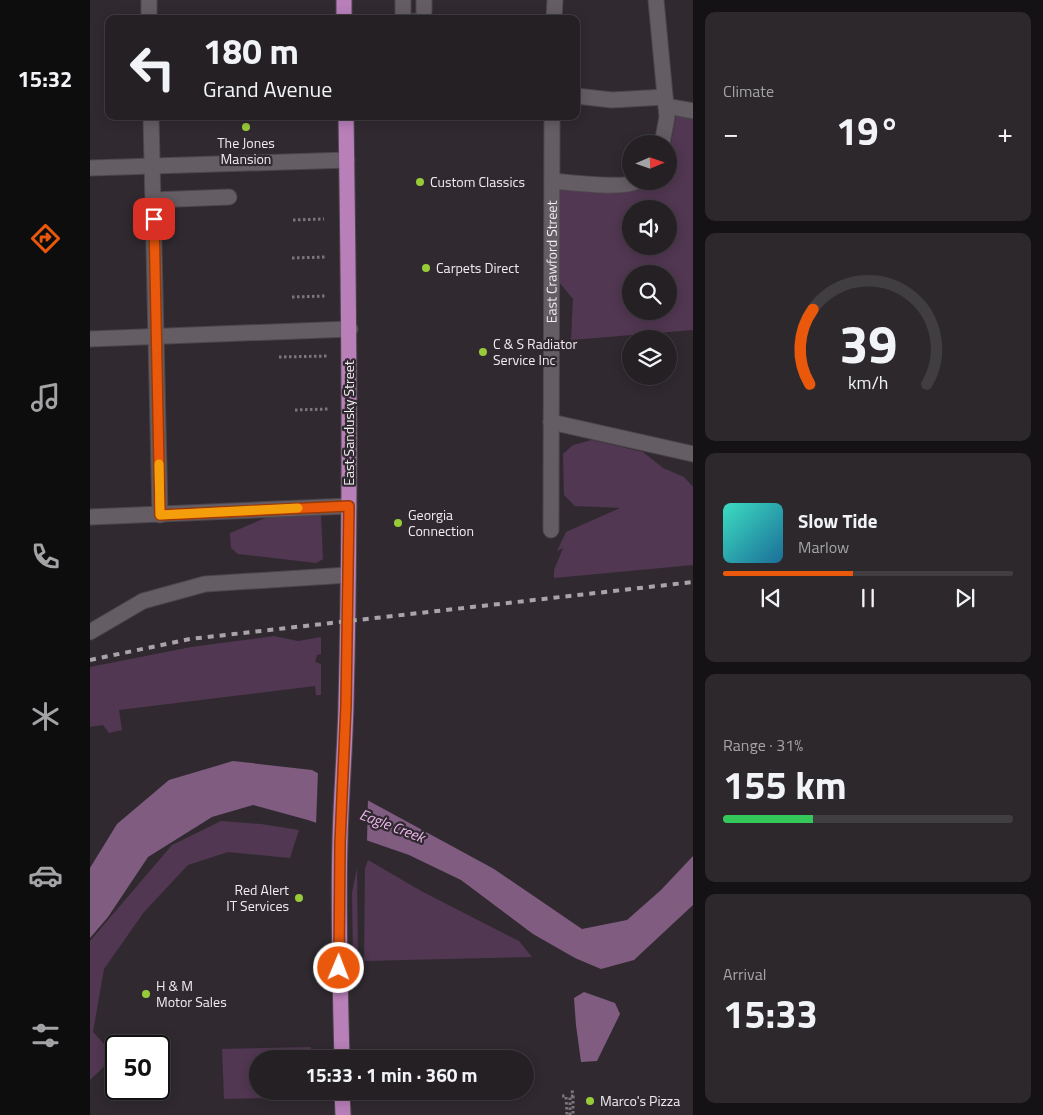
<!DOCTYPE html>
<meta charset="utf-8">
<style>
body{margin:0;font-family:"Titillium Web",sans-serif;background:#2c282c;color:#f1f3f6;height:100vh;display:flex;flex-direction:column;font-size:19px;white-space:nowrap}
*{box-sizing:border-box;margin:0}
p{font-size:16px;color:#a3a3a6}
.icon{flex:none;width:28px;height:28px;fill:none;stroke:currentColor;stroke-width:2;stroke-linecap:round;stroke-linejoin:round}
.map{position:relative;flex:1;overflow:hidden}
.panel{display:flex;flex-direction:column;gap:12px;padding:12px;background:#141214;width:350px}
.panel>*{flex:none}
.guide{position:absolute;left:15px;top:15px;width:475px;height:105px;border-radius:10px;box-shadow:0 2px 12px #0003,0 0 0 1px #413e41;background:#242024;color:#f1f3f6;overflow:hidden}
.needle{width:32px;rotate:88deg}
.controls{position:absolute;left:532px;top:135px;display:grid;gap:10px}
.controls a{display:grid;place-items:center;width:55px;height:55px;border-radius:50%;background:#242024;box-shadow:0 2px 12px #0003,0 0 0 1px #413e41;font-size:25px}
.speed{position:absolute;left:15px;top:1035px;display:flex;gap:10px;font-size:25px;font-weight:700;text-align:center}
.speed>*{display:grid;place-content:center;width:65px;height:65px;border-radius:50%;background:#242024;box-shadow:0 2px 12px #0003,0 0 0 1px #413e41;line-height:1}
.speed .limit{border:2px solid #111;border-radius:8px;background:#fff;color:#111}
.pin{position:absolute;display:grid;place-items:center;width:42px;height:42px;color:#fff;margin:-21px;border-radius:10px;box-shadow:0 2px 8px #0006}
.me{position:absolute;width:55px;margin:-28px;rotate:1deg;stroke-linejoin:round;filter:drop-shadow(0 0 4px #0008)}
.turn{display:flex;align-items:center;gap:18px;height:105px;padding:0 15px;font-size:22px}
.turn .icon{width:65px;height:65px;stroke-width:2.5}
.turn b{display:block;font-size:35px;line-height:42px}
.big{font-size:38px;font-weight:700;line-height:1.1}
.panel .widget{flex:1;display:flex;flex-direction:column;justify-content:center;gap:8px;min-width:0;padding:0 18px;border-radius:10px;background:#2c282c}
.panel .dial{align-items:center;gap:0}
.dial svg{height:130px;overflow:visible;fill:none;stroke:#413e41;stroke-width:7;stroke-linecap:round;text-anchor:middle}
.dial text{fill:#f1f3f6;stroke:none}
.song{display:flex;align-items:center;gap:15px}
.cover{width:60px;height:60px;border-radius:8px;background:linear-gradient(135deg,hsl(170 70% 55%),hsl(200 70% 35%))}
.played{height:5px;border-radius:2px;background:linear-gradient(90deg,#ea580c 45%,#413e41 45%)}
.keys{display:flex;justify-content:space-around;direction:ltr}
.heat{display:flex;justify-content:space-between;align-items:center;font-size:28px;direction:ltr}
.charge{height:8px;border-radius:4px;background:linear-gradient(90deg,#34c759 31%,#413e41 0)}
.trip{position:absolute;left:159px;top:1050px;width:285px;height:50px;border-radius:25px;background:#242024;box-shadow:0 2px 12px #0003,0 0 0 1px #413e41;font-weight:700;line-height:50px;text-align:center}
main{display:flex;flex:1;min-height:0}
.tab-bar{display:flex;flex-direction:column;width:90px;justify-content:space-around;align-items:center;background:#0e0d0e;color:#a3a3a6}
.tab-bar .icon{width:35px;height:35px}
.tab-bar .current{color:#ea580c}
.tab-bar b{font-size:22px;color:#f1f3f6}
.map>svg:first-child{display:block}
</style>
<main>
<nav class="tab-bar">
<b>15:32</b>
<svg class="icon current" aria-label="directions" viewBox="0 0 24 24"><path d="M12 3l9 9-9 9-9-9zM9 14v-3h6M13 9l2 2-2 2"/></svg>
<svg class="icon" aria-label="music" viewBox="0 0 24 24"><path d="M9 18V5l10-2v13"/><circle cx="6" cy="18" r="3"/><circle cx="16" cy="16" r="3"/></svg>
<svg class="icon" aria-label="phone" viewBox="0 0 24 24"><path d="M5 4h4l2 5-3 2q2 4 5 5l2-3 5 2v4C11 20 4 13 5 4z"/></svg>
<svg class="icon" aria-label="climate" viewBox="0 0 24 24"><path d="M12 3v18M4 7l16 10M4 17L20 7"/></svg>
<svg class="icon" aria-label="car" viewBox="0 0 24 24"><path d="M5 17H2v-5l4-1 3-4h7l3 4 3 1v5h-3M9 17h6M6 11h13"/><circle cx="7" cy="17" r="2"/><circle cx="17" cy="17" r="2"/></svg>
<svg class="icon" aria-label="filters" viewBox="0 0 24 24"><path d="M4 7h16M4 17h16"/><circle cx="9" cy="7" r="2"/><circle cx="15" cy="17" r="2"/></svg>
</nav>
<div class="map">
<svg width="603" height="1115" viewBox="0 0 603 1115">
<rect width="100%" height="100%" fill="#302a30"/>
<g fill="#513751" fill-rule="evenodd">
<path d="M586,116L603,119V330L481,340L483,299L469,282L468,187L499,191L546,190L558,181H579V154ZM541,209H579V246H541ZM541,274H579V311H541Z"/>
<polygon points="502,440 553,452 573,468 594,477 603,487 603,565 464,578 464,570 473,548 467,551 476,532 530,508 485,506 474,495 473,454 483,445"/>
<polygon points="231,514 233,559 226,563 148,554 141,548 140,533 180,516"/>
<polygon points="184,636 208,641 231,637 231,654 227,655 225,662 231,664 231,695 226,695 225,686 29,710 32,730 19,733 13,725 0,727 0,667 101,647"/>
<polygon points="131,821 171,824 209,830 200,858 138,852 98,865 54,912 14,969 3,1032 25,1056 0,1080 0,941 82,845"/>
<polygon points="278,860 333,892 429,941 442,957 274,961 275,868"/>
<polygon points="267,868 268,963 263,960 262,893"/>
<polygon points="221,1047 221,1052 186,1053 186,1059 168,1059 168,1091 178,1091 179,1098 134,1099 132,1049"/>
</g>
<g fill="#815c81">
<polygon points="143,761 222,770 404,869 492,929 537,920 571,890 603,856 603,905 544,960 511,969 485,958 443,934 371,880 319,855 218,820 163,805 122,817 58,857 18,917 0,938 0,868 27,824 79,780"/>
<polygon points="494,992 525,1003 530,1014 507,1061 491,1062 486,1025 484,998"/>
</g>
<polygon fill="#302a30" points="228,771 278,797 277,843 226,825"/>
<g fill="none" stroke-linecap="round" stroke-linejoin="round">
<polyline stroke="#4d474d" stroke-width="15" stroke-dasharray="15 8" stroke-linecap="butt" points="322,13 323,19"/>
<g stroke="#4c474c" stroke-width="17">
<g id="minor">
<polyline points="59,0 59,19"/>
<polyline points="313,0 313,13"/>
<polyline points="334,0 334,12"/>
<polyline points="566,0 577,117 572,144"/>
<polyline points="464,19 465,0"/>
<polyline points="486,96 522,100 575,97"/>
<polyline points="576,106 603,111"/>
<polyline points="61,116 70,515"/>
<polyline points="0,168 257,160"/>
<path d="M462,181C478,182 536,190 547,181"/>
<polyline points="63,200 139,197"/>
<polyline points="0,339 260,329"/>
<polyline points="461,422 603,454"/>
<polyline points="0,517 259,506"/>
<path id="s1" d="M461,530L462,116"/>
<polyline points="0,632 53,601 115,584 258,575"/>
</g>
</g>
<g stroke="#4c474c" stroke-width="17">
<g id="major">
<polyline points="254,0 254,19"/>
<path d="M252,1059C250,986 248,913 250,841C251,795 255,749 256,704C261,508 259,312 256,116"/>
<polyline points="252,1091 253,1115"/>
</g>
</g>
<g stroke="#7b767b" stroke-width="3" stroke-dasharray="2.5 2.5" stroke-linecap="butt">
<polyline points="203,220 234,219"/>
<polyline points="202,258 235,257"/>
<polyline points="202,297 236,296"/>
<polyline points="189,357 238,356"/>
<polyline points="205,410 238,409"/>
<polyline points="472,1096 476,1096 477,1115"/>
<polyline points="483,1096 483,1115"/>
<polyline points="480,1115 480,1096 483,1096 482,1090"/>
</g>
<use href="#minor" stroke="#645e64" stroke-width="15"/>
<use href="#major" stroke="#b87fb9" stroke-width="15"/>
<polyline stroke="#a9a4a9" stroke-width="4" stroke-dasharray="6 6" stroke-linecap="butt" points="0,660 100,639 603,582"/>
</g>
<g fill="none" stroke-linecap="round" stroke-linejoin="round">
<g stroke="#983908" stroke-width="12">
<polyline id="route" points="64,219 70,515 259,506 256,705 250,843 249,968"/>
</g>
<use href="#route" stroke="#ea580c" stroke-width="9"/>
<polyline stroke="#f59e0b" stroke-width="9" points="69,464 70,515 208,508"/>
</g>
<g fill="#97cc38" stroke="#302a30" stroke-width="2">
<circle cx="156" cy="127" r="5"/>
<circle cx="330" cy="182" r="5"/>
<circle cx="336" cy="268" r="5"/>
<circle cx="393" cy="352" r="5"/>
<circle cx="308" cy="523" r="5"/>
<circle cx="209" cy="898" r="5"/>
<circle cx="56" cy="994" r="5"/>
<circle cx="500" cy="1101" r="5"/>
</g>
<g text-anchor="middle" stroke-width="4.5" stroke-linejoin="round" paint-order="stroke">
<g font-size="14" fill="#efebef" stroke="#302a30" text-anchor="start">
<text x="156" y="148" text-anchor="middle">The Jones<tspan x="156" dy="16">Mansion</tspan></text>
<text x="340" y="187">Custom Classics</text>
<text x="346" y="273">Carpets Direct</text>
<text x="403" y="349">C &amp; S Radiator<tspan x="403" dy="16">Service Inc</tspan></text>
<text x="318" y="520">Georgia<tspan x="318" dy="16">Connection</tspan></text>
<text x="199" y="895" text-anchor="end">Red Alert<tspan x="199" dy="16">IT Services</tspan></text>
<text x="66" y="991">H &amp; M<tspan x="66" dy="16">Motor Sales</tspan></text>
<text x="510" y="1106">Marco's Pizza</text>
</g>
<g font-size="14" fill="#efebef" stroke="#302a30">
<text dy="5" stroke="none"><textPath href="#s1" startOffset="268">East Crawford Street</textPath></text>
<text transform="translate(259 423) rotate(-90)" y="5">East Sandusky Street</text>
</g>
<g font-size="15" font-style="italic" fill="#f2b7f2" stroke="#302a30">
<text transform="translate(302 826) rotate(21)" y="5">Eagle Creek</text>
</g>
</g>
</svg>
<div class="controls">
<a><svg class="needle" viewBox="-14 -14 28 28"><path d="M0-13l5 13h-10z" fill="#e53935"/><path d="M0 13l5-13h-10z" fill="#a3a3a6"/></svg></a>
<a><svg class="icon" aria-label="sound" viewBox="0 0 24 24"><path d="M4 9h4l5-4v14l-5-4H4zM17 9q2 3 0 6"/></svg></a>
<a><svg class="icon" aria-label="search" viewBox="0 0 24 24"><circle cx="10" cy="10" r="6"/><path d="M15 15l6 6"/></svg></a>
<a><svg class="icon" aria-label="layers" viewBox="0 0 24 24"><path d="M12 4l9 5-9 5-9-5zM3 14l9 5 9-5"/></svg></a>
</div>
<div class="speed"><div class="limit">50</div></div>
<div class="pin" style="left:64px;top:219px;background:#d93025"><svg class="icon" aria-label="arrive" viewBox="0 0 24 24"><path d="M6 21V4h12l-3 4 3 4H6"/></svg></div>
<svg class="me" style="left:249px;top:968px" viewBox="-20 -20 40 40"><circle r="17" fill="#ea580c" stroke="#fff" stroke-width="3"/><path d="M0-11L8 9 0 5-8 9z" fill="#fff"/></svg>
<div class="trip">15:33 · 1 min · 360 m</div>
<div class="guide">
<div class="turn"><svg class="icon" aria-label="left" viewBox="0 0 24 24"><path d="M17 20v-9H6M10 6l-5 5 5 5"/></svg><div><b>180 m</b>Grand Avenue</div></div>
</div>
</div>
<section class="panel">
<div class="widget"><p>Climate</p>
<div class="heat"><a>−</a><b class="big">19°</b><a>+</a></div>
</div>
<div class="widget dial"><svg viewBox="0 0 100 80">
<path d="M14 69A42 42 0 1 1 86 69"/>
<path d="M14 69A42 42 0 0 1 16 23" stroke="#ea580c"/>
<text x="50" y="56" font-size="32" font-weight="700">39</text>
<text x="50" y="72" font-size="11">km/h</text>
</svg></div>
<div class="widget">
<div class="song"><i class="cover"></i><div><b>Slow Tide</b><p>Marlow</p></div></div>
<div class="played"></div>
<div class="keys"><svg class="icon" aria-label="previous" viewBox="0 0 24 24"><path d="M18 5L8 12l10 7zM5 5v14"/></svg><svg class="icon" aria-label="pause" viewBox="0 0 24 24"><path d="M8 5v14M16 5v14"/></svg><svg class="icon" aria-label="next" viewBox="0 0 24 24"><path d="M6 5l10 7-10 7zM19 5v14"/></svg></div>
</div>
<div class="widget"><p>Range · 31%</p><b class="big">155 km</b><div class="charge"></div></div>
<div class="widget"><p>Arrival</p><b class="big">15:33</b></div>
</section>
</main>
